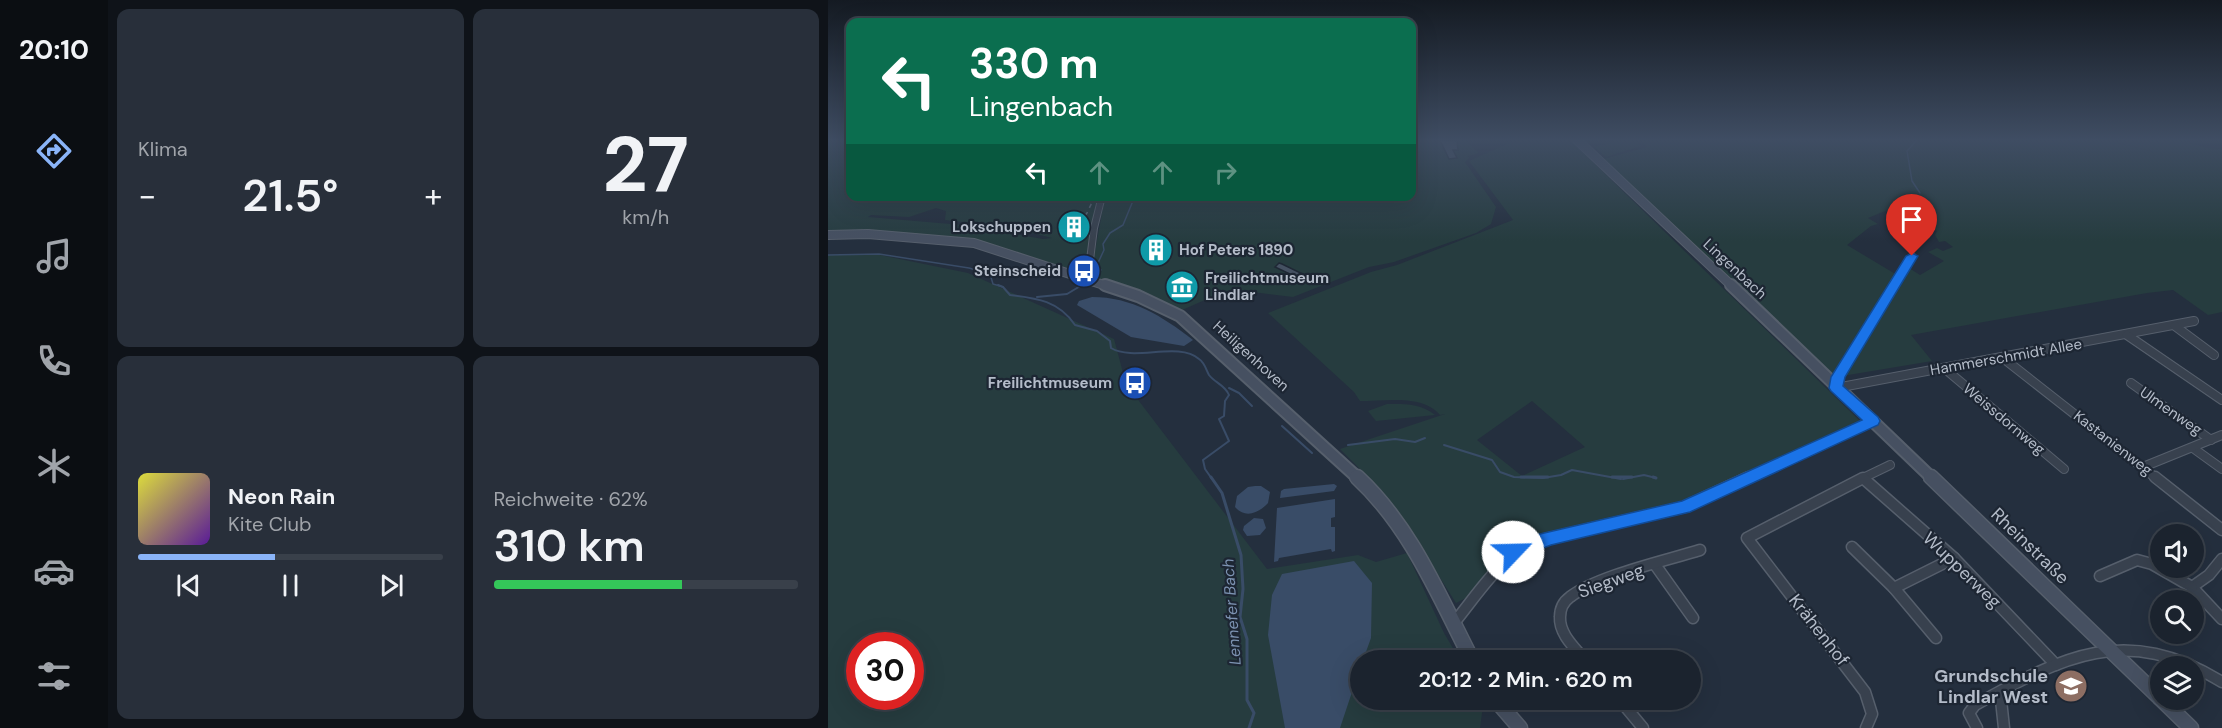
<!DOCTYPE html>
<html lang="de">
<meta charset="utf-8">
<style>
body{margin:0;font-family:"DM Sans",sans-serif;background:#282f3a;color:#f1f3f6;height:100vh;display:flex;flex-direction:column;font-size:22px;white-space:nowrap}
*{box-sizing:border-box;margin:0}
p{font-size:20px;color:#a0a4aa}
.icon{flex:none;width:33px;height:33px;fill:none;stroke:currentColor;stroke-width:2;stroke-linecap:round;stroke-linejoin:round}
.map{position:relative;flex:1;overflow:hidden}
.sheet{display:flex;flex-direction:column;gap:9px;padding:9px;background:#0f1319;width:720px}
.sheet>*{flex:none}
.hud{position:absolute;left:18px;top:18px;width:570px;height:183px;border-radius:12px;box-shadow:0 6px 24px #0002,0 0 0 2px #39404a;background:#0b6e4f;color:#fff;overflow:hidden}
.fabs{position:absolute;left:1322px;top:524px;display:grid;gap:12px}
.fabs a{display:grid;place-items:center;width:54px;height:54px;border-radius:50%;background:#1b232e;box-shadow:0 6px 24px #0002,0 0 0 2px #39404a;font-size:30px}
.speed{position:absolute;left:18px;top:632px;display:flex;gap:12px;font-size:30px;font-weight:700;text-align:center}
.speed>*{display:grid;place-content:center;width:78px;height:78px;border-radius:50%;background:#1b232e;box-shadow:0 6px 24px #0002,0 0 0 2px #39404a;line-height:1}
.speed .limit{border:9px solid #d22;background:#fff;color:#111}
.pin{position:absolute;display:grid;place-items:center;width:51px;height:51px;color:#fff;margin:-62px -26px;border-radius:50% 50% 50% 0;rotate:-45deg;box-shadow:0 0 6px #0007}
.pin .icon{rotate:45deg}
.me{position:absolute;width:66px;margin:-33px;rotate:66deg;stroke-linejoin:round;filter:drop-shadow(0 0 4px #0008)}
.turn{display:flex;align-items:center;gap:21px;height:126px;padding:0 24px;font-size:27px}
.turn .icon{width:78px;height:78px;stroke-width:2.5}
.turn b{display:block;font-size:42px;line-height:51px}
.lanes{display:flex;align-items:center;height:57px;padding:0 24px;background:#0003;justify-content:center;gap:30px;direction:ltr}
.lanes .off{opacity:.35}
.big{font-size:45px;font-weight:600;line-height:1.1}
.sheet .widget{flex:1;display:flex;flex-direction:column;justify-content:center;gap:9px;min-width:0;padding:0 21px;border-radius:12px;background:#282f3a}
.sheet .dial{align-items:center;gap:0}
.dial b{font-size:78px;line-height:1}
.song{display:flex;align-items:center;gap:18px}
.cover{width:72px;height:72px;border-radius:9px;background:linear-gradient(135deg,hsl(60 70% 55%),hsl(270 70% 35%))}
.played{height:6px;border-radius:3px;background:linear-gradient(90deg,#8ab4f8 45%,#39404a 45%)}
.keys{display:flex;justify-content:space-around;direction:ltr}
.heat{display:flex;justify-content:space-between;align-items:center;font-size:33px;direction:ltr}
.charge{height:9px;border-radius:4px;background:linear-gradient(90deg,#34c759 62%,#39404a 0)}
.sheet .tiles{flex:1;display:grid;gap:9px;grid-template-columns:repeat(2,1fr)}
.trip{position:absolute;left:522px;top:650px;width:351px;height:60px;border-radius:30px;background:#1b232e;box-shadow:0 6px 24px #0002,0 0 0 2px #39404a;font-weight:600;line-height:60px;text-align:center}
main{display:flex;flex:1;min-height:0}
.tabs{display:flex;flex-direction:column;width:108px;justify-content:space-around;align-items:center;background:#0b0e12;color:#a0a4aa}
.tabs .icon{width:42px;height:42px}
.tabs .on{color:#8ab4f8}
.tabs b{font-size:27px;color:#f1f3f6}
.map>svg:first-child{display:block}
</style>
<main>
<nav class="tabs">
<b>20:10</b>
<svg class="icon on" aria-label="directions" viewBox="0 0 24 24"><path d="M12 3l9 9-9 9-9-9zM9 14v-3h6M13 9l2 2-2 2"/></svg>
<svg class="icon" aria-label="music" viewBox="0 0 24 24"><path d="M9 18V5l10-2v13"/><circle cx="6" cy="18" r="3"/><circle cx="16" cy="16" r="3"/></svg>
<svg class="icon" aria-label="phone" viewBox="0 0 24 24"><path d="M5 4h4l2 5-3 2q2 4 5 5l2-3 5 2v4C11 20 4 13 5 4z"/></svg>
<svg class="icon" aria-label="climate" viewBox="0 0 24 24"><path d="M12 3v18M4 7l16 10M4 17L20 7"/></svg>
<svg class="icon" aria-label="car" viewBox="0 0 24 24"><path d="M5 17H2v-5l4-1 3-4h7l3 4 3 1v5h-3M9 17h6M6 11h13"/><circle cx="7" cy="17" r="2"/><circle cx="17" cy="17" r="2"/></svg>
<svg class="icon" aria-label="filters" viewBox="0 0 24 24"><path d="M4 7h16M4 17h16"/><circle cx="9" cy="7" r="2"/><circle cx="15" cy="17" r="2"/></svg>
</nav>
<section class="sheet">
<div class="tiles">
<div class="widget"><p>Klima</p>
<div class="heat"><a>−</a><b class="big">21.5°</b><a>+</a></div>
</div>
<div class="widget dial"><b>27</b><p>km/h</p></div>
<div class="widget">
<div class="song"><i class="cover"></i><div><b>Neon Rain</b><p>Kite Club</p></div></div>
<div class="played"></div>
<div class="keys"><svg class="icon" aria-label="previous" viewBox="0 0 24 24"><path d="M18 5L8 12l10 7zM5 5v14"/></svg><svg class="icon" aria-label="pause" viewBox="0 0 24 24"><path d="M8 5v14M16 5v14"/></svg><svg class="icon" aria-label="next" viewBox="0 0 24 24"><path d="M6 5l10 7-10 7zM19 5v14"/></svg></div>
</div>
<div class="widget"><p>Reichweite · 62%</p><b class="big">310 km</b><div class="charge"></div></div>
</div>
</section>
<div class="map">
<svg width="1394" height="728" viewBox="0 0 1394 728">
<rect width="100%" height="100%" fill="#242f3e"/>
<g fill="#263c3f" fill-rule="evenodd">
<path d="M0,139H22V196L272,197L259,262L248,271L170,246L143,240L0,233ZM108,208L118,211L117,220L180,227L224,238L215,239L134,225L40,217L43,215L81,217Z"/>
<polygon points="584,139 635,139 651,153 640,156 641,158 637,162 668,207 663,224 648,233 566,262 541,267 465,297 409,290 379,299 352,311 326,296 253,274 265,262 277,197 584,196"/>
<path d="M690,139H741L1032,421L864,498L711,536L682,549L667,561L642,596L628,603L590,543L536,473L512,449L617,414L612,415C595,394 557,401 532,401L526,392L440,313L543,272L569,265L685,220L641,161ZM704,401L757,447L694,476L649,440Z"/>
<polygon points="797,139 805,139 813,146 778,157 766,147"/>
<polygon points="810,139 1274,139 1326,152 1278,139 1349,139 1379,148 1394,149 1394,312 1380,315 1345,290 1319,293 1083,335 1104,361 1014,376 1078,266 1092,275 1116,261 1100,252 1109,248 1115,251 1125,247 1117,241 1111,242 1107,235 1109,231 1062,209 1040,218 1050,224 1043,226 1019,245 1069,275 1009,376 1002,376 772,160 819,147"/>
<path d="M0,255H52L140,273L286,339L298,384L439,569L530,555L548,562L579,553L616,633L632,660H532V699H656L652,728H0ZM32,645H82V696H32Z"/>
<path d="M559,404C577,404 592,403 607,415L548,421L540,411Z"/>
</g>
<g fill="#394c67">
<path d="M264,297C304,297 334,316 365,340L356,346L303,337L249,305L251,301Z"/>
<polygon points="506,484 509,486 506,491 452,498 453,491 456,489"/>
<path d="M427,486H433L442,492L440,503C431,513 417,519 407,507L409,496L420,487Z"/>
<polygon points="507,499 507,517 503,518 503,527 507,527 507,551 504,552 503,549 451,558 450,561 446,562 449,508"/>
<polygon points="426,518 435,519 438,528 432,535 419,536 415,530 416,526"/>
<polygon points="526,561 544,583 543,638 535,660 532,660 532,668 512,728 457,728 440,635 444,595 454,574"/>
</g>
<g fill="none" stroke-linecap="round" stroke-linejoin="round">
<g stroke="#394c67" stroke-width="1.5">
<polyline points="1090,139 1079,151 1084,181 1092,193"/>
<polyline points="0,255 51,254 141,268 162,274 165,284 175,287"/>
<polyline points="273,270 269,265 276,250 275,244 282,233 295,225 307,196"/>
<polyline points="268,277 272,273"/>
<polyline points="252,287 257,284"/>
</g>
<g stroke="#394c67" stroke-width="2">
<path d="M170,285L175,287L182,295C209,298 231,301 247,325L269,331L282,341L283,348C306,362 350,341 371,359C377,363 378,370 381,375C387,383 397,385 401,395L397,401L396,416L391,419L401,441L375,460L377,469L384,479"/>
<polyline points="209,297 239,294 254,285"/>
<polyline points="401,388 411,393 424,406"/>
<polyline points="454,426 484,453"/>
<polyline points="520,445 567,439 587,442 597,438"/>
<polyline points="616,445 664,460 672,472 686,477 715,478 733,475 744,470 793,479"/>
<polyline points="795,479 816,475 828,478"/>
</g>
<g stroke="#394c67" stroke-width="3">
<polyline points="383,477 394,493 413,555 415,589 412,617 419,639 419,700 426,713 421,728"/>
<polyline points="693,477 720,477"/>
<polyline points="784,477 804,477"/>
<polyline points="825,477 828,478"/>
</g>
</g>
<g fill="#455162" stroke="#1f2835" stroke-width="1.5">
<polygon points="612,140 629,141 630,150 625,150 629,158 621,159"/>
<polygon points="451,263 454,264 481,277 471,284 464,280 468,277 447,267"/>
</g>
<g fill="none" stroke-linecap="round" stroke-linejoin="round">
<g stroke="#565f6c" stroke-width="8">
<g id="street-far2">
<polyline points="248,276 262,260 266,228 274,196"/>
<polyline points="1065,287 1084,256"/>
</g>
</g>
<g stroke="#565f6c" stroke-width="10">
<g id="street-far1">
<polyline points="1066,285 1010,377 1008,388 1366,321"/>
<polyline points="1347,326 1386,355"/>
<polyline points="1299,335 1394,400"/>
<polyline points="1175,358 1329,479"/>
<polyline points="1116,368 1236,469"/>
<polyline points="1303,383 1383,440"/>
<polyline points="1365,448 1394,469"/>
<polyline points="1315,467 1394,435"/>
<polyline points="1035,478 1062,465"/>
<polyline points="918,479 1045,421"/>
<polyline points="1034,479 1036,479"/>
</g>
</g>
<g stroke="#565f6c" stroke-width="13">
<g id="street">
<polyline points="1327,477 1394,530"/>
<polyline points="1024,547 1066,588 1108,638"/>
<polyline points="1394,559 1381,575 1364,587 1394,619"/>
<polyline points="828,566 865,618"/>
<polyline points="1272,576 1309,560 1324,564 1364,587"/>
<polyline points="1066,588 1126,558"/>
<path d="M626,623C652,591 668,563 705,542L856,507L921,477"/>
<path d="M757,660C747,648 731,634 732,617C732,609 735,602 742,597C769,576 837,561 872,550"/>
<polyline points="1175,691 1173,700 1176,728"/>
<polyline points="791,699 815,728"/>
<polyline points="1038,728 1044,714 1037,692 919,538 1035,478 1126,558 1228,665"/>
<path d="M1149,728L1141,713L1147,705C1236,656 1298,623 1394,682"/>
</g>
</g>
<g stroke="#565f6c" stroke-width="10">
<g id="secondary-far2">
<polyline points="748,139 905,287"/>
<polyline points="0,235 40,234 146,243 282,287"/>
</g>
</g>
<g stroke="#565f6c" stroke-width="14">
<g id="secondary-far1">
<polyline points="277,285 310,296 352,316 531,479"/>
<polyline points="903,285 1105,479"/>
</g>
</g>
<g stroke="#565f6c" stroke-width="17">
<g id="secondary">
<path d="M529,477C583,527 611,596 644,660"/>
<polyline points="1103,477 1332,698"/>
<polyline points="667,699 692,728"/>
<polyline points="1333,699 1363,728"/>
</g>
</g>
<use href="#street-far2" stroke="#38414e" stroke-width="6"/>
<use href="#street-far1" stroke="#38414e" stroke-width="8"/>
<use href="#street" stroke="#38414e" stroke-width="10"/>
<use href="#secondary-far2" stroke="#465061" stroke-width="8"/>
<use href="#secondary-far1" stroke="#465061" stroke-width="10"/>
<use href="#secondary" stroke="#465061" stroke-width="14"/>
<polyline stroke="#5a6575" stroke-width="1.5" stroke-dasharray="4.5 4.5" stroke-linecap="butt" points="246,230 259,213 267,196"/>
</g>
<linearGradient id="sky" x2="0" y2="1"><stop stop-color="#141a22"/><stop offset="0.58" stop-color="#3f4d63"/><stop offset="1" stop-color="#3f4d63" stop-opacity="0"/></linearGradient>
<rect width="1394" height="241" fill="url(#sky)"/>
<polygon fill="#1a73e8" stroke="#114b97" stroke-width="1.5" points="1084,253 1090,256 1017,377 1015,386 1050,417 1052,421 1050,425 862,512 723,545 685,560 679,558 677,552 679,547 699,537 854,501 1034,420 1003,391 1001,388 1003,377 1078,256"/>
<defs>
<g id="building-disc" transform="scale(1.725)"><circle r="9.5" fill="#0f9aa8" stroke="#1d2633"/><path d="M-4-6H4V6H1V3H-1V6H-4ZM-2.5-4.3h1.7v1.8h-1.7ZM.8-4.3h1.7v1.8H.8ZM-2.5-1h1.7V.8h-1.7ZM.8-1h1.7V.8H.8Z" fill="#fff"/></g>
<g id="bus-disc" transform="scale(1.725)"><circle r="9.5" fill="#1a4fb4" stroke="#1d2633"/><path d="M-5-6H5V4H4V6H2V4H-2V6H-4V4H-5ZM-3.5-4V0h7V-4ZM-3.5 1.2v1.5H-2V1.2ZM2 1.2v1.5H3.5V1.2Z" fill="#fff"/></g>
<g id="museum-disc" transform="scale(1.725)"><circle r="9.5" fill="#0f9aa8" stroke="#1d2633"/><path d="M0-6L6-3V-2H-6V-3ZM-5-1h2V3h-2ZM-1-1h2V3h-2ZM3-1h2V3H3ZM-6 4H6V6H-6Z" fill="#fff"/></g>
<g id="school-disc" transform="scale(1.725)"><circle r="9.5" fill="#8d6e63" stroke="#1d2633"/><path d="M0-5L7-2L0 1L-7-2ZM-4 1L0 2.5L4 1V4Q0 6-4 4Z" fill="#fff"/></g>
</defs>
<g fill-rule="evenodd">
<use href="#building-disc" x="246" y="227"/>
<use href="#building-disc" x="328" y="250"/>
<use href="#bus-disc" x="256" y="271"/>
<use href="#museum-disc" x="354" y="287"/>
<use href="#bus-disc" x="307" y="383"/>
<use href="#school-disc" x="1243" y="686"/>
</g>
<g text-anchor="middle" stroke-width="4.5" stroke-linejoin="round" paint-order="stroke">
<g font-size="15" font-weight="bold" fill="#b4bcc9" stroke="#1d2633" text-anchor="end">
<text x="223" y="232">Lokschuppen</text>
<text x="351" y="255" text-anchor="start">Hof Peters 1890</text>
<text x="233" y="276">Steinscheid</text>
<text x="377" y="283" text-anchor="start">Freilichtmuseum<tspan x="377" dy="17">Lindlar</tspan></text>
<text x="284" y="388">Freilichtmuseum</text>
</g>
<g font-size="15" fill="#b4bcc9" stroke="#1d2633">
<text transform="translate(907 269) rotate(43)" y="5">Lingenbach</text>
<text transform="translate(423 356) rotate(42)" y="5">Heiligenhoven</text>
<text transform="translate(1178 357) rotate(-10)" y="5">Hammerschmidt Allee</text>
<text transform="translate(1343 411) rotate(35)" y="5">Ulmenweg</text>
<text transform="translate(1176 419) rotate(40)" y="5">Weissdornweg</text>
<text transform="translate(1285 443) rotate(38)" y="5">Kastanienweg</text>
</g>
<g font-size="16" font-style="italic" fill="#7c92b1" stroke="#1d2633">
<text transform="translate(403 612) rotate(-94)" y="6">Lennefer Bach</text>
</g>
<g font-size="18" fill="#b4bcc9" stroke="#1d2633">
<text transform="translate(1202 546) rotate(44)" y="6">Rheinstraße</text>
<text transform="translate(1134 570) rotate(44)" y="6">Wupperweg</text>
<text transform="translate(783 581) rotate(-20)" y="6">Siegweg</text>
<text transform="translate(991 630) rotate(52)" y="6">Krähenhof</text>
</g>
<g font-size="18" font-weight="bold" fill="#b4bcc9" stroke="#1d2633" text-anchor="end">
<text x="1220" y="682">Grundschule<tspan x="1220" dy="21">Lindlar West</tspan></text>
</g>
</g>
</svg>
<div class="fabs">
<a><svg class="icon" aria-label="sound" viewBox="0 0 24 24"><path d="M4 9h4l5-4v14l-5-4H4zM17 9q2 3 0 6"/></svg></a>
<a><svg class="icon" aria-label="search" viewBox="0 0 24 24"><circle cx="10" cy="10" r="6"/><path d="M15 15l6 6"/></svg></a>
<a><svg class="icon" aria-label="layers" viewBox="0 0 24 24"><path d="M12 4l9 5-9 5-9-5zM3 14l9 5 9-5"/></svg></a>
</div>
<div class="speed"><div class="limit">30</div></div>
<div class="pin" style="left:1084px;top:256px;background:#d93025"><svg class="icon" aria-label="arrive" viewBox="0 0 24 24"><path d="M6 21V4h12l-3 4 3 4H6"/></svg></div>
<svg class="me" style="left:685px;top:552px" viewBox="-20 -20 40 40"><circle r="19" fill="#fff"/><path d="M0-13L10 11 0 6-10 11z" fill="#1a73e8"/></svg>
<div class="trip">20:12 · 2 Min. · 620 m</div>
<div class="hud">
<div class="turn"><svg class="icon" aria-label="left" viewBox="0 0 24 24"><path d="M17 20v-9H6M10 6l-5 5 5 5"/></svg><div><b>330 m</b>Lingenbach</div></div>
<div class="lanes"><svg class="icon" aria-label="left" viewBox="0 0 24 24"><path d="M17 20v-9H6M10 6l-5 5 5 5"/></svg><svg class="icon off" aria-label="ahead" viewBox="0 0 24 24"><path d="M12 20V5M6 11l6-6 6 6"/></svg><svg class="icon off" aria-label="ahead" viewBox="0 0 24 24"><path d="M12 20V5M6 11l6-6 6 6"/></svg><svg class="icon off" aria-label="right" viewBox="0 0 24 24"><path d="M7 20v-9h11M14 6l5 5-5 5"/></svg></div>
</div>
</div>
</main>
